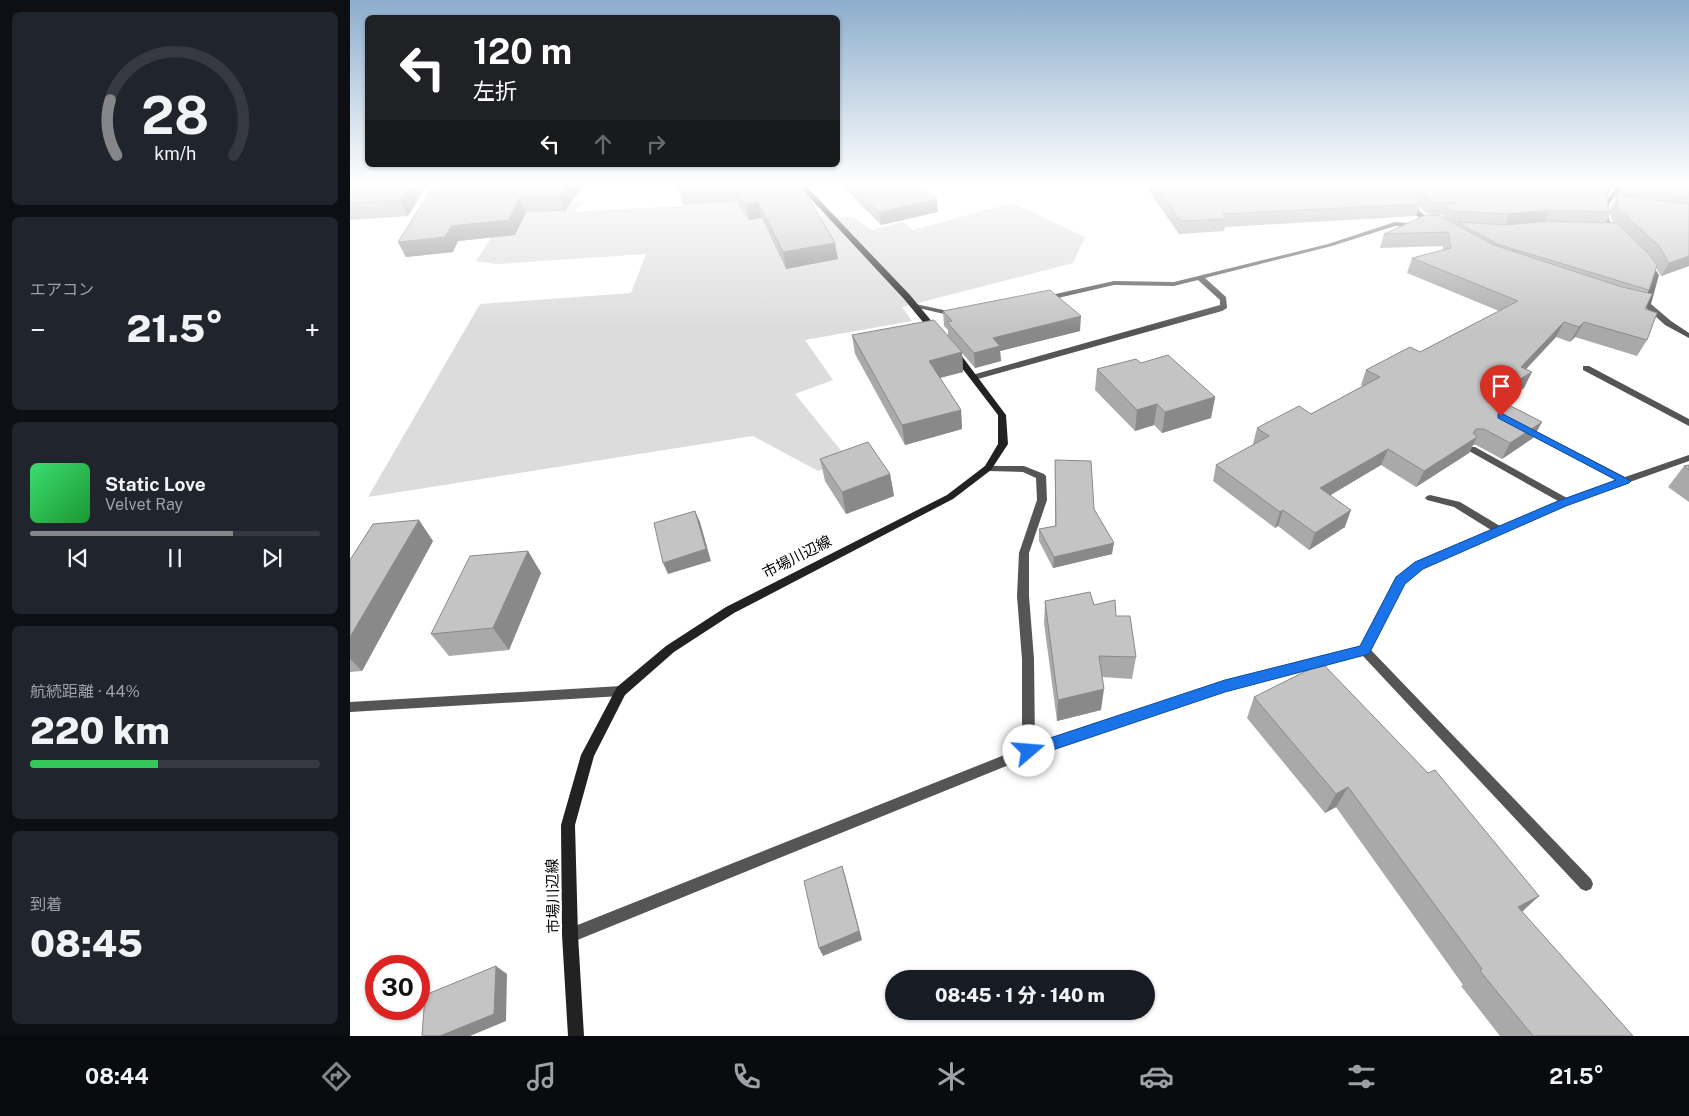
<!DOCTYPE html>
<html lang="ja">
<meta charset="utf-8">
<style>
body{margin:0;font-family:"Public Sans","Noto Sans JP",sans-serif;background:#20242c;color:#f1f3f6;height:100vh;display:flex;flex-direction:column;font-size:19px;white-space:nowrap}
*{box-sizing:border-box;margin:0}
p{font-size:16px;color:#9ea1a6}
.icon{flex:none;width:28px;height:28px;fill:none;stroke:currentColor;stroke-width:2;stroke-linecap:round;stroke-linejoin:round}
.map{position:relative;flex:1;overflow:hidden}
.side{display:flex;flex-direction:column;gap:12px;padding:12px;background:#0d0f14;width:350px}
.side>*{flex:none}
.guide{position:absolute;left:15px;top:15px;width:475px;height:152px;border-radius:8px;box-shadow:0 1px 4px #0004;background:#202124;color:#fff;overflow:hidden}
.speed{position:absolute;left:15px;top:955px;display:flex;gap:10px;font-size:25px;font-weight:700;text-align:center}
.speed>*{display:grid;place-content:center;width:65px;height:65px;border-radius:50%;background:#171b24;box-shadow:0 1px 4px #0004;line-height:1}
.speed .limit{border:8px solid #d22;background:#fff;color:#111}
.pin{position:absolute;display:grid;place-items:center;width:42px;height:42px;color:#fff;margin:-51px -21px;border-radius:50% 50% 50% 0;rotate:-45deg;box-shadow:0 0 5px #0007}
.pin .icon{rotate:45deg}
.me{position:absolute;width:55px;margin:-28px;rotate:72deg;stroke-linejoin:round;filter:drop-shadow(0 0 4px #0008)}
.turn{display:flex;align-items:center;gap:18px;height:105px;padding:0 25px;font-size:22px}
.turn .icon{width:65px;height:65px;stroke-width:2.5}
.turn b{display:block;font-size:35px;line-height:42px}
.lanes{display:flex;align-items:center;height:48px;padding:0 25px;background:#0003;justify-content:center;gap:25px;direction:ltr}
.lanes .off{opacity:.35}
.big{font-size:38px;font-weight:800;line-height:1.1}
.side .widget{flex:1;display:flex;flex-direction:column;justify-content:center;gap:8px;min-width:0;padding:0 18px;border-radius:8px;background:#20242c}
.side .dial{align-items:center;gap:0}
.dial svg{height:130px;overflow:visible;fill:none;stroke:#363941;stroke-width:7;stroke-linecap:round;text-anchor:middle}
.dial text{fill:#f1f3f6;stroke:none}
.song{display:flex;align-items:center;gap:15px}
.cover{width:60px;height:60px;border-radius:8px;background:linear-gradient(135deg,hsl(140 70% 55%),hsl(130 70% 35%))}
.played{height:5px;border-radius:2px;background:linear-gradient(90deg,#858687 70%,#363941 70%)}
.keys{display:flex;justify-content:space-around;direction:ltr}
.heat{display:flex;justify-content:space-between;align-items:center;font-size:28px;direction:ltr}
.charge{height:8px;border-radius:4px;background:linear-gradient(90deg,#34c759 44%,#363941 0)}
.trip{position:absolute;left:535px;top:970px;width:270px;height:50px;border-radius:25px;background:#171b24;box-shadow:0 1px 4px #0004;font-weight:800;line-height:50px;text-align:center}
.menu{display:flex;height:80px;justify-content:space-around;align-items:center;background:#090b0e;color:#9ea1a6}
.menu .icon{width:35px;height:35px}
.menu .current{color:#858687}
.menu b{font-size:22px;color:#f1f3f6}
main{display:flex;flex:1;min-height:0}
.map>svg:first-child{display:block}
</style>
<main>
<section class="side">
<div class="widget dial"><svg viewBox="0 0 100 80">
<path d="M14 69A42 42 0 1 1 86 69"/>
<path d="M14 69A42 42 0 0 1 10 35" stroke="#858687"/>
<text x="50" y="56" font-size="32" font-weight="700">28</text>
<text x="50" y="72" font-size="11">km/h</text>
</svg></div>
<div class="widget"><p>エアコン</p>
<div class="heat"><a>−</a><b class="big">21.5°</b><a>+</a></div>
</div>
<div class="widget">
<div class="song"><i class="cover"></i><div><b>Static Love</b><p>Velvet Ray</p></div></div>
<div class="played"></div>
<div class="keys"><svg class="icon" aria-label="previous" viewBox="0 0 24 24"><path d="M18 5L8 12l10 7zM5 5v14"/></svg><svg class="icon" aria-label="pause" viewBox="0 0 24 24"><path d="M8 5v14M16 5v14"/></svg><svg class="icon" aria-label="next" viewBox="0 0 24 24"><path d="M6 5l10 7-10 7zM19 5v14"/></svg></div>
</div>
<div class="widget"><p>航続距離 · 44%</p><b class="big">220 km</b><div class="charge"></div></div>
<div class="widget"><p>到着</p><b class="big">08:45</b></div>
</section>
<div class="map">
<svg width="1339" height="1036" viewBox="0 0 1339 1036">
<rect width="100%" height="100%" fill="#fff"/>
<polygon fill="#dcdcdc" points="400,196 468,216 503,217 522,230 553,222 563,230 662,203 735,237 723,263 552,307 562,321 455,340 483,380 445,394 497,458 468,471 403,436 18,497 130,304 281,293 296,254 147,264 126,261 163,205 234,201 224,212 361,204"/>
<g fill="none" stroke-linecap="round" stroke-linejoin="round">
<g fill="#555" fill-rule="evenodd">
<path d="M1055,184H1061C1065,205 1065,214 1087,220V222C1062,223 1059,204 1055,184Z"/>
<polygon points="1269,184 1275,184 1259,204 1259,220 1270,232 1267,234 1253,220 1253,204"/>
<polygon points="1045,222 1068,224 1071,226 1068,228 1045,226 982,246 855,278 876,297 877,308 872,311 628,379 625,379 621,377 622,375 870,305 870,300 848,280 824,286 764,285 695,301 692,301 692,297 764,281 824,282 978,244"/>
<polygon points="1295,260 1299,260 1309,275 1301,304 1321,321 1339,333 1339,338 1315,325 1293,305 1303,275 1294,261"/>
<polygon points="561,303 607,313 611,315 607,317 564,307 561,307"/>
<polygon points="1233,366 1239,366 1339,419 1339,426 1233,370"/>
<polygon points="1174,425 1275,477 1339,455 1339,461 1215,505 1073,568 1054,584 1020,649 1241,879 1243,884 1241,889 1236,891 1231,889 1012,655 875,691 681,756 220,943 215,940 212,935 215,930 672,748 672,659 667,596 669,553 687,500 686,478 673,472 638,471 635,470 633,468 635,466 674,466 694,474 696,476 697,500 679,553 679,596 684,659 685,743 875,681 1010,646 1046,578 1065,562 1141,530 1104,507 1077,500 1075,498 1077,496 1080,495 1110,502 1150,526 1208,501 1119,451 1117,449 1119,447 1125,447 1217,498 1266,480 1171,430 1170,428 1171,426"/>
<polygon points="271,686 275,687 277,691 275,695 271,696 0,712 0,702"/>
</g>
<g fill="#222" fill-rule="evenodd">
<polygon points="447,184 454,184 560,295 588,329 588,333 582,333 554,299"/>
<polygon points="602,351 608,351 656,415 658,444 641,470 603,499 384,613 324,652 275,695 244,756 225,825 228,935 234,1036 218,1036 212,935 211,825 231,755 267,687 316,646 376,607 597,495 635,466 648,444 648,415 602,355"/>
</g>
</g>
<g fill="#a9a9a9" fill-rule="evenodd">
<polygon points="0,184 77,184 58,216 0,220"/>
<polygon points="86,184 234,184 215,211 176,212 165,235 108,241 103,252 56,257 48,242"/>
<polygon points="450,184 488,259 436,269 412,218 399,220 386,202 333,205 328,189"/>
<polygon points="491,184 571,184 570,185 588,212 531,225"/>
<path d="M794,184H1060L1061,188L1066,196L1063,184H1266L1257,195L1258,207L1261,212V207L1271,188L1339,184V266L1311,276L1306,268L1299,290L1297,293L1295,309L1297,340L1287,356L1225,337L1220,342L1206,337L1176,369L1174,388L1151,401L1192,422L1183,438L1152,459L1126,445H1123L1119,453L1066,487L1031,465L980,495L995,527L959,550L928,526L925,528L863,481L866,465L904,445L903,444L907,428L961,414L1013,386L1011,385L1016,370L1070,352L1149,311L1057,273L1062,258L1093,250V246L1030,248L1034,234L1093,218L1094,215L1082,216L1074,211L1070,206L1066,216L875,227L874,231L829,234ZM1261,213V219L1265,223H1256Z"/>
<polygon points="593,311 730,331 650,351 651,361 625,368 612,353 613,372 590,378 611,410 612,429 555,445 505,354 502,335 598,336 598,330 594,326"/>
<polygon points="791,363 865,397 861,418 812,433 804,425 785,431 745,390 747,369"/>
<polygon points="470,459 540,474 544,496 496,514 475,481"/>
<polygon points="705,460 744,509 762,554 703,568 689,541 689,529 705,526"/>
<polygon points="1339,465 1339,502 1318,487 1334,466"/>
<polygon points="83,541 12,671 0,672 0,560"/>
<polygon points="178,551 191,573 159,650 99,656 81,634"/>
<polygon points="695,601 744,605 766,616 786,657 782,679 752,677 751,710 707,721 694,623"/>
<polygon points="904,697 1189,896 1172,912 1283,1036 1150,1036 1111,986 1113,985 986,807 975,813 897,718"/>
</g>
<g fill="#898989">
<polygon points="60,184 77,184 58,216 49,200"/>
<polygon points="219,184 234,184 215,211 210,196"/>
<polygon points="1263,184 1266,184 1255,199 1261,187"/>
<polygon points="169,198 176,212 165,235 108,241 103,252 56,257 48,242"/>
<polygon points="587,199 588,212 531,225 529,212"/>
<polygon points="408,202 412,218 399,220 396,204"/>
<polygon points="1200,210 1194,223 1154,227 1159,214"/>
<polygon points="485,243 488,259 436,269 433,252"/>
<polygon points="1339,256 1339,266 1311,276 1319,263"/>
<polygon points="731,316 730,331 650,351 651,361 625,368 624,353 643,338"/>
<polygon points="1214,322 1206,337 1163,383 1171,367"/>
<polygon points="1234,322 1225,337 1220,342 1229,327"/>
<polygon points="612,352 613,372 581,380 579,361"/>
<polygon points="1182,372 1174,388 1133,412 1141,396"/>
<polygon points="865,397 861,418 812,433 815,412"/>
<polygon points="807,404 804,425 785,431 787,410"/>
<polygon points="611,410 612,429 555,445 552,425"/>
<polygon points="1192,422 1183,438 1152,459 1160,443"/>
<polygon points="1126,429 1120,442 1127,437 1119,453 1066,487 1074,471 1123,433"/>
<polygon points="1038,449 1031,465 964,505 970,488"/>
<polygon points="540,474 544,496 496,514 492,492"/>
<polygon points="933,510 928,526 925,528 930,512"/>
<polygon points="1001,510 995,527 959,550 965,533"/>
<polygon points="345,511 350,522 361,561 318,574 313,563"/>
<polygon points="69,520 83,541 12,671 0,659 0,637"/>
<polygon points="764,543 762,554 703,568 704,557"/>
<polygon points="178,551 191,573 159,650 143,628"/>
<polygon points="754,689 751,710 707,721 708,700"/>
<polygon points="998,787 986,807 975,813 986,794"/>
<polygon points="492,866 495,875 512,940 473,956 469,948"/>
<polygon points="1189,896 1169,914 1168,907"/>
<polygon points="146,966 157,974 156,1021 120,1036 90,1036"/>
</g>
<g fill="#c4c4c4" stroke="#898989">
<polygon points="0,184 60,184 49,200 0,203"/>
<polygon points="86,184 219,184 210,196 169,198 159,220 101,226 95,237 48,242 81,190"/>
<polygon points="330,184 450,184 485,243 433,252 408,202 396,204 383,187 328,189"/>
<polygon points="501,184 570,184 587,199 529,212"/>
<polygon points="804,184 1060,184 1061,188 1070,204 873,214 876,219 831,221"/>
<polygon points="1070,184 1195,184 1257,193 1258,207 1261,212 1200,210 1159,214 1099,211 1097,206 1107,202 1086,203 1078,199 1072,192"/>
<polygon points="1242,184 1263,184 1261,187"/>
<polygon points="1274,184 1339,184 1339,197 1271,188"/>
<polygon points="1267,195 1339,204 1339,256 1319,263 1309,246 1267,207"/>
<polygon points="1076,215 1090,216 1144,245 1272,287 1302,294 1295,309 1307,313 1297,340 1234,322 1229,327 1214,322 1171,367 1182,372 1141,396 1192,422 1160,443 1134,429 1126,429 1123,433 1127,437 1074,471 1038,449 970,488 1001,510 965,533 933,510 930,512 866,465 919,436 907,428 949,406 961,414 1030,377 1016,370 1060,347 1070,352 1168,301 1062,258 1101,248 1098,232 1034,234"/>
<polygon points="1198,221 1267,223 1299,254 1307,265 1299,290 1147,244 1107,222 1158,225"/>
<polygon points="700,290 731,316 643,338 650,346 624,353 597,322 602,321 593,311"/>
<polygon points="584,320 612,352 579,361 611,410 552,425 502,335"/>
<polygon points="818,355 865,397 815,412 807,404 787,410 747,369 786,359 791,363"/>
<polygon points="518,442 540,474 492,492 470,459"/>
<polygon points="705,460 741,461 744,509 764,543 704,557 689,529 706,526"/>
<polygon points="1339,465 1339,470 1334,466"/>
<polygon points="345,511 356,549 313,563 304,523"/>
<polygon points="69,520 0,637 0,560 23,524"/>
<polygon points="178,551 143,628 81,634 120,556"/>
<polygon points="740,592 744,605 765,600 766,616 780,616 786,657 749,656 754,689 708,700 695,601"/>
<polygon points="972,663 1078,773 1085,770 1189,896 1168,907 1283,1036 1183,1036 1130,971 1132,969 998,787 986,794 904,697"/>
<polygon points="492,866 509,931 469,948 454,881"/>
<polygon points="146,966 144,1014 90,1036 72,1036 75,995"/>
</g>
<linearGradient id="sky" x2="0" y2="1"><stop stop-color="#8cadcc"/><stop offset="0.56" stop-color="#fff"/><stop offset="1" stop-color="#fff" stop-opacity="0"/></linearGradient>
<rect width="1339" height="329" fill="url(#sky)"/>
<polygon fill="#1a73e8" stroke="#114b97" points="1151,413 1281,481 1279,483 1216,506 1073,569 1055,584 1019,654 875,692 679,758 673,756 671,751 673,747 679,745 875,680 1010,646 1046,577 1065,562 1208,501 1266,480 1148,418 1148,414"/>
<g text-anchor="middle" stroke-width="4.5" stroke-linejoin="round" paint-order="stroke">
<g font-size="15" fill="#000" stroke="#fff">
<text transform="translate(447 557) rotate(-27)" y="5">市場川辺線</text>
<text transform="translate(203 896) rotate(-91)" y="5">市場川辺線</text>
</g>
</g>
</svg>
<div class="speed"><div class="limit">30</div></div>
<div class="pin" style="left:1151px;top:416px;background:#d93025"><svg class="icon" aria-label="arrive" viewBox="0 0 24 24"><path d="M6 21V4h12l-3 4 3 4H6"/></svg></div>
<svg class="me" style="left:679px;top:751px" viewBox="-20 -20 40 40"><circle r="19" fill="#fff"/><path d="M0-13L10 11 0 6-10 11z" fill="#1a73e8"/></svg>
<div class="trip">08:45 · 1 分 · 140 m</div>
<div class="guide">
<div class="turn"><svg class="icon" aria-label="left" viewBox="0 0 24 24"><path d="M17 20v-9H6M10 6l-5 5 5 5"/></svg><div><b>120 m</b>左折</div></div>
<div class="lanes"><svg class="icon" aria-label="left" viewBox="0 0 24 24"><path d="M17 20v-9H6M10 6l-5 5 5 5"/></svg><svg class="icon off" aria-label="ahead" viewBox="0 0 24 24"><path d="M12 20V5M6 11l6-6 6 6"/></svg><svg class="icon off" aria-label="right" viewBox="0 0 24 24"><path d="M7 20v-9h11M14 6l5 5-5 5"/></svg></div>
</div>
</div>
</main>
<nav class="menu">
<b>08:44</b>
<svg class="icon current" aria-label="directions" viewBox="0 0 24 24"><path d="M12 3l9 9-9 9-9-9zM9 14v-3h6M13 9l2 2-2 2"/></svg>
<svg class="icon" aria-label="music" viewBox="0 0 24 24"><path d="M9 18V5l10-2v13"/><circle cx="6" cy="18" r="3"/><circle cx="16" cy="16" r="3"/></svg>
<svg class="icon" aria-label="phone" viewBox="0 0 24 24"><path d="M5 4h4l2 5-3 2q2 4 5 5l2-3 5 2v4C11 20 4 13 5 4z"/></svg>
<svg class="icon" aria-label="climate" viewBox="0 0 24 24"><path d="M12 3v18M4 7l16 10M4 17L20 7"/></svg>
<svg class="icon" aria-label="car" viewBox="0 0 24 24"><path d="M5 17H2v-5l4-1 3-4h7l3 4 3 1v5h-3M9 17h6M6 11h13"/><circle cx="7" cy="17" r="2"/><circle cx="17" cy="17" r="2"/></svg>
<svg class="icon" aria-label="filters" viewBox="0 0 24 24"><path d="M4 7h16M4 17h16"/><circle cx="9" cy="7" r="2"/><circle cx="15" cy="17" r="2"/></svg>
<b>21.5°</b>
</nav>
